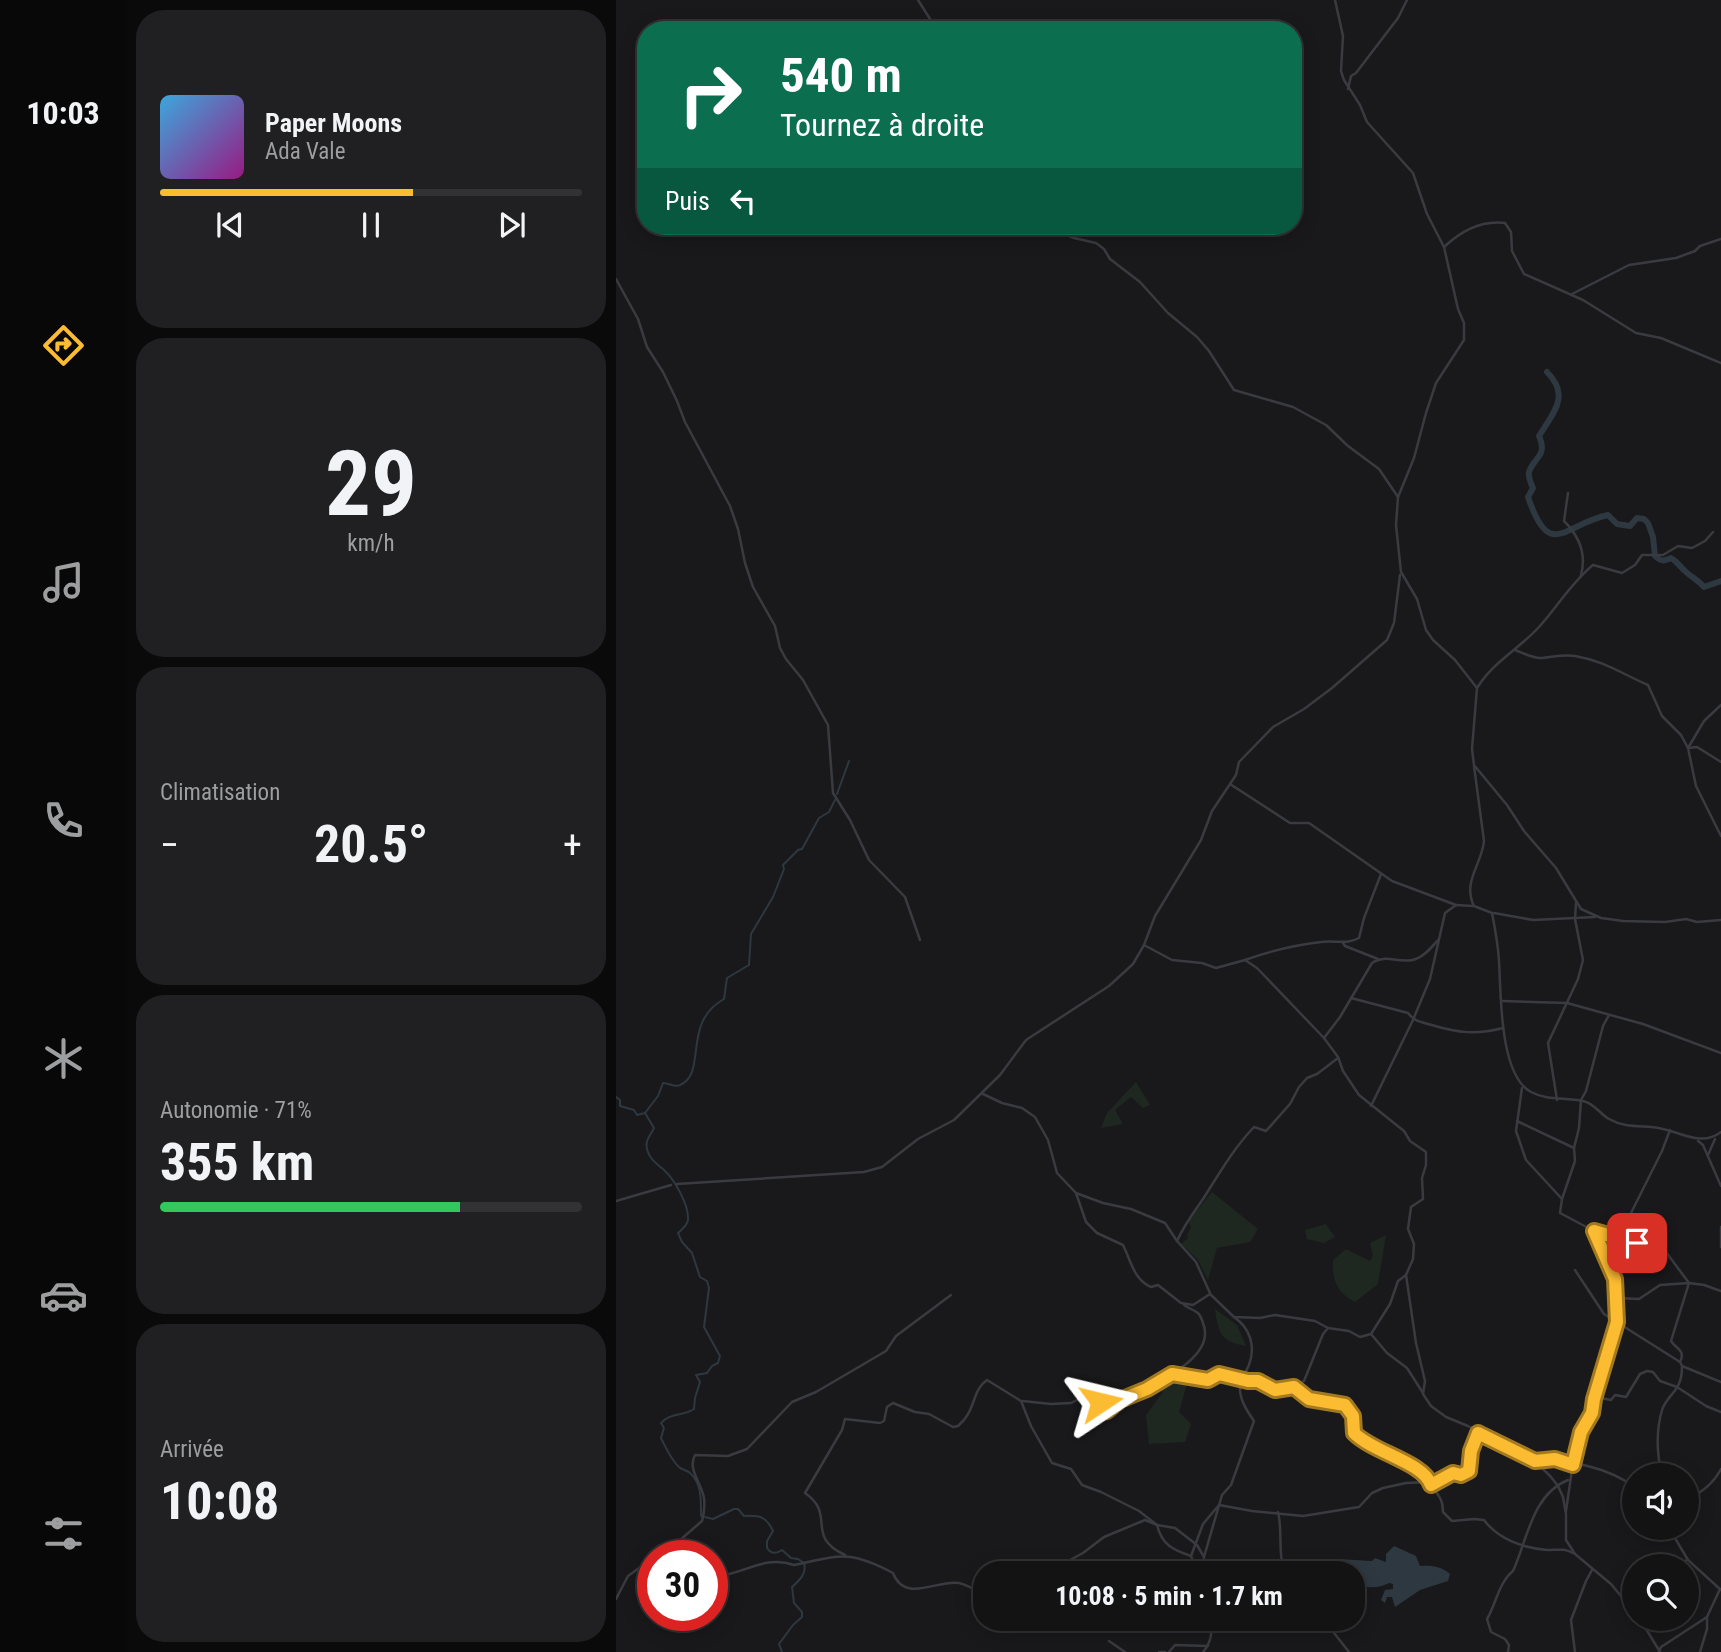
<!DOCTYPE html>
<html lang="fr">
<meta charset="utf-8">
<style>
body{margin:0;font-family:"Roboto Condensed",sans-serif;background:#202022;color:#f1f3f6;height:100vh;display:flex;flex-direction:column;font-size:26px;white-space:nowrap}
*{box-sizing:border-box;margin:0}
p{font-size:23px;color:#9d9ea0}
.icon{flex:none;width:38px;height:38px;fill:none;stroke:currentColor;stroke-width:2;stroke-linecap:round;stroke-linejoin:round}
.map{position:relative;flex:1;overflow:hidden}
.panel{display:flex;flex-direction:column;gap:10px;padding:10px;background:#0a0a0b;width:490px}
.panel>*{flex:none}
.guide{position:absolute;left:21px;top:21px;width:665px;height:214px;border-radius:28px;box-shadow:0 4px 18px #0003,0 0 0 2px #323234;background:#0b6e4f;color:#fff;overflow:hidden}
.fabs{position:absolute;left:1006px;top:1463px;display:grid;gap:14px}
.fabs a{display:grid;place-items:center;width:77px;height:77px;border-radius:50%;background:#131314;box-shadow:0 4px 18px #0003,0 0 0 2px #323234;font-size:35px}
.speed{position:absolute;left:21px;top:1540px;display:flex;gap:14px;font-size:35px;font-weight:700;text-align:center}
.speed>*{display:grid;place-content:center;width:91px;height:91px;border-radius:50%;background:#131314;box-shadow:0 4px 18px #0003,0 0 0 2px #323234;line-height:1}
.speed .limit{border:10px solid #d22;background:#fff;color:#111}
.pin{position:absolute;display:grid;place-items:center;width:60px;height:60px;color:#fff;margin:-30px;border-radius:14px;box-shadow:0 4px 10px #0006}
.me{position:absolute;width:77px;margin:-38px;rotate:80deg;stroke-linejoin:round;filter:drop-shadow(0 0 5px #0008)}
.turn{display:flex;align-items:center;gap:24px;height:147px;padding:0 28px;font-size:32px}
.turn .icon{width:91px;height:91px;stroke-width:2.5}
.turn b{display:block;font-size:49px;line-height:60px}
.then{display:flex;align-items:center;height:66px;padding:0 28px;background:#0003;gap:14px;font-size:26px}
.big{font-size:52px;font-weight:700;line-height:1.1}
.panel .card{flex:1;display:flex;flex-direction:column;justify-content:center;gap:10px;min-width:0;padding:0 24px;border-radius:28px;background:#202022}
.panel .dial{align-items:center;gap:0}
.dial b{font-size:91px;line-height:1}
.song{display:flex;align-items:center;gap:21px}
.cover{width:84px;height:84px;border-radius:10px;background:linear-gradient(135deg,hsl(200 70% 55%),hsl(310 70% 35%))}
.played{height:7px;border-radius:4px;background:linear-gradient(90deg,#fcbc31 60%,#323234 60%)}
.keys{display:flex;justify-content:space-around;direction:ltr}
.heat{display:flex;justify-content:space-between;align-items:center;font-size:38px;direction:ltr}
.charge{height:10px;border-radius:5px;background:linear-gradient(90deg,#34c759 71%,#323234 0)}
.trip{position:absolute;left:357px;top:1561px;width:392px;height:70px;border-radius:28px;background:#131314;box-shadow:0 4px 18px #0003,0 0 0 2px #323234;font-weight:700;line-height:70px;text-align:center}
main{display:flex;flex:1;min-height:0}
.tabs{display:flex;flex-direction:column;width:126px;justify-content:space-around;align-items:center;background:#080808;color:#9d9ea0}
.tabs .icon{width:49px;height:49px}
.tabs .selected{color:#fcbc31}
.tabs b{font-size:32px;color:#f1f3f6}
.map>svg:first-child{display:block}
</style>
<main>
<nav class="tabs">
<b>10:03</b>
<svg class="icon selected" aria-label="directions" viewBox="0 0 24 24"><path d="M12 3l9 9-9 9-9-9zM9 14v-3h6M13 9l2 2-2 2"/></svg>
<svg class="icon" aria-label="music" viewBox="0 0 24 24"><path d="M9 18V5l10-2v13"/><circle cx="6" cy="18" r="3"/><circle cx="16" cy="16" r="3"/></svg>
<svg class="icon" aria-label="phone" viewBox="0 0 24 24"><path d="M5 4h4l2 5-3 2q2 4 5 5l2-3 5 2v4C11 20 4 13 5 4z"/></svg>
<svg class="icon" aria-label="climate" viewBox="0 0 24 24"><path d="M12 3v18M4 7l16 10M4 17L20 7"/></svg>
<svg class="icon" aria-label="car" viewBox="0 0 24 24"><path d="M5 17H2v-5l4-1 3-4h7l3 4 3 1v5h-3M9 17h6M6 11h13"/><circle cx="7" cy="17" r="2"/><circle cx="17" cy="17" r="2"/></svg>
<svg class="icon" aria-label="filters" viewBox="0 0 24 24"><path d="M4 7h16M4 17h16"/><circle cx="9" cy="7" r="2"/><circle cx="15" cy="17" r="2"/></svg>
</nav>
<section class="panel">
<div class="card">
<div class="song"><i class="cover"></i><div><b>Paper Moons</b><p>Ada Vale</p></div></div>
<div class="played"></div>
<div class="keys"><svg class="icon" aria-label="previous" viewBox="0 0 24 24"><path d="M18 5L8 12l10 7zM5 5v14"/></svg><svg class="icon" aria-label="pause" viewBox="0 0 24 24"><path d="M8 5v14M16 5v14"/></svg><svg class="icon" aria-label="next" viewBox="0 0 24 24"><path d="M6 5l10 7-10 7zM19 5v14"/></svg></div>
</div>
<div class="card dial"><b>29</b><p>km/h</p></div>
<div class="card"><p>Climatisation</p>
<div class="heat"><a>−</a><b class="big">20.5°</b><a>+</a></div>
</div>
<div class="card"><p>Autonomie · 71%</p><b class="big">355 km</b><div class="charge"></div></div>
<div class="card"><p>Arrivée</p><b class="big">10:08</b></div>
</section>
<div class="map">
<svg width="1105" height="1652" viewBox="0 0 1105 1652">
<rect width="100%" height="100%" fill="#19191b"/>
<g fill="#1e2720">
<polygon points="520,1082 534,1105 527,1108 515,1097 499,1110 507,1124 485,1128 491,1113"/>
<polygon points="596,1192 642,1229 634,1242 601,1248 592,1280 582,1260 565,1244 572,1238 571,1235 575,1227 572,1221"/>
<polygon points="710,1224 719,1237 708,1243 691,1239 689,1230"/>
<path d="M770,1235L762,1284L739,1302C721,1293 716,1280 717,1260L730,1249L754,1261L757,1256L754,1243Z"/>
<path d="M599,1309L621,1325L630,1346C605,1342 602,1333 599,1309Z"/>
<polygon points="556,1377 571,1384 563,1412 575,1424 569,1442 533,1444 530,1415 547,1392 539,1384 545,1378"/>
</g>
<path fill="#2e3840" d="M778,1546L800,1556L804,1566C815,1565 825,1566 834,1574L832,1581L804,1590L779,1607L776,1597H771L769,1603L765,1600L769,1590L777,1589V1584L773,1583C762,1589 747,1589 737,1581V1573L730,1571L713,1573L722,1559L756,1561L759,1558L770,1562V1554Z"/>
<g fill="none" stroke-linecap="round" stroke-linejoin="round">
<g stroke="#2e3840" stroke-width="2">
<polyline points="221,794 233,761"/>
<path d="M0,1097L4,1100V1106L18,1110L21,1115L29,1113L38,1128C34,1136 29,1140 31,1149C33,1159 41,1164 48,1170C59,1180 73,1205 72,1220C71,1226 66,1229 62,1233L66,1242L76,1253L84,1277L91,1281L93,1288L88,1327L104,1356L102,1363L96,1366L91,1373L80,1375L84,1382L79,1398L78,1409C68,1416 53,1413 45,1423L48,1428L45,1438C50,1448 55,1460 63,1467C66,1470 71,1470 74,1473C86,1483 85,1502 85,1516"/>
<path d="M29,1113L42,1096L47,1083C53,1083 59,1088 64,1085C92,1073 65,1023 108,999L111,978L133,965L135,934L157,897L168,869L167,865L182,850L186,849L203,818L213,812L219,800"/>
<path d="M89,1517L97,1519L118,1509H122L128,1516C143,1515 150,1516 157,1531L151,1541V1548C155,1554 160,1554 166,1550L175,1558L182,1559L188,1563C191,1573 184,1580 176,1587L178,1603L186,1612V1617L177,1625L163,1644L166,1652"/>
</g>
<path stroke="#2e3840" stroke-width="6" d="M931,372C955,396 937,413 923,436C932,456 918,457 913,472C912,478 915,483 917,488L912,497C934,562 948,524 992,515L1001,524L1014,526L1021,518L1028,519L1032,523L1037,537L1039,556C1045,562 1048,561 1055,558C1062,562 1063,566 1069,571C1075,577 1082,580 1088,587L1105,581"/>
<g stroke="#3a3b41" stroke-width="2.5">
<polyline points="302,0 321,30"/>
<polyline points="719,0 727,36 725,71 728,80 744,105 751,122 797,173 811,214 828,247 842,309 848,323 848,340 820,383 810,413 798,458 782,497 780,525 785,572 801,599 810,630 817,640 839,660 861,688 856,749 858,765 891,805 908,831 940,868 965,909 985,918 1007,921 1049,922 1070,919 1081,922 1105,920"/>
<polyline points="732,89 735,76 740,73 782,18 791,0"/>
<polyline points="431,226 458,238 480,243 488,249 494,259 524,282 552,313 581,337 593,351 618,390 677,407 710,425 732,446 763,469 782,497"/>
<path d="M828,247C845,231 866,220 889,223L895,232L896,251L908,274L967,300L1020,333L1045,338L1105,363"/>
<polyline points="0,279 22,319 31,347 47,372 61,401 69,422 114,506 122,529 129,563 137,587 159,626 164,648 170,659 187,680 212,725 217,793 234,820 253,860 289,897 304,940"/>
<polyline points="956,294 1013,265 1060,258 1079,251 1084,246 1105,239"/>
<path d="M952,493L948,521C963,536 971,553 965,575"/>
<path d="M899,650C907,653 918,659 926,658C937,657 948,654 959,656C989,661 1006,674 1032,685L1046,716L1065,735L1072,748L1080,786L1105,836"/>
<path d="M861,688C877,662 903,649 923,627C942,606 955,583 977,565L1006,573L1019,565L1026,555H1047L1062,546L1076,548L1089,541L1097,532"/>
<polyline points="1072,748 1088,721 1105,705"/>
<polyline points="1072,748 1081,747 1105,762"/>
<path d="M858,766L868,841C866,864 846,882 858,906L876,913C879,928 882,945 883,961C885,992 883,1075 915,1092C932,1101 949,1097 967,1101C978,1103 984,1114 993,1119C1007,1127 1020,1126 1035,1127C1060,1128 1083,1149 1105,1132"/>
<polyline points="614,784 674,823 693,823 776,881 840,905"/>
<polyline points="878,913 917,920 979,917"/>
<polyline points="727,943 729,946 762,959"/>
<polyline points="528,945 556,960 586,963 600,968 629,960 641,968 708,1038 722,1057 727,1071 743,1095 788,1131 794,1141 810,1152 810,1165 806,1178 807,1199 795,1207 792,1229 798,1244 797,1259 790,1275 800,1343 809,1381 807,1394 815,1406 830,1417 852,1426 919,1461 935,1477 942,1486 947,1497 950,1514 950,1540 959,1554 995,1584 1018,1612"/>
<path d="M629,960C654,951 679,945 705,942C719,940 730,945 743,938L748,918L765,874"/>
<path d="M735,998L792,1013C799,1022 805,1022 816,1025C842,1033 860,1035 887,1028"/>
<polyline points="886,1001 951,1003 1027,1024 1105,1053"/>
<path d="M708,1038L724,1017L756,963C770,953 785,965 800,959C809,956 816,947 822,940"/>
<polyline points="906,1088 900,1131 910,1160 946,1199 944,1213 978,1231 999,1279 1001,1292 1001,1322 978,1396 976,1413 959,1449 950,1511"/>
<path d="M367,1094L386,1103L406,1108L419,1117L432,1140L441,1173L460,1193L470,1222L481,1233L507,1245C515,1261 518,1280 535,1287L542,1285L565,1303L577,1305L594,1294L618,1317L644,1318L659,1315L699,1321L712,1328L733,1331L744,1337L755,1334L771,1353L791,1368L807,1393"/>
<polyline points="941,1100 932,1043 962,979 967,960 959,919 960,903"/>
<polyline points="755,1106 797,1020 814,979 829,913 840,905 857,906"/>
<polyline points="901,1121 958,1148"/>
<polyline points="1082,1141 1087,1145 1105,1186"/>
<polyline points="1092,1155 1099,1139"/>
<polyline points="61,1184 248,1172 266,1167 302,1139 338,1120 384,1075 410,1040 493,986 517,964 528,945 539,916 585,840 596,811 620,775 623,762 657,727 688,709 716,688 771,640 778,623 784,575"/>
<polyline points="460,1193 487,1203 515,1209 549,1223 561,1241 580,1262 594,1293"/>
<polyline points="946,1199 959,1161 958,1148 963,1128 965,1100 970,1091 987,1026 993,1015"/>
<polyline points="0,1201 55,1185"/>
<polyline points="1015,1213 1046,1151 1054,1130"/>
<polyline points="1105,1227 1105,1247"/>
<polyline points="978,1231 1000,1236 1050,1252 1073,1283 1088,1285 1105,1291"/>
<path d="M561,1241C568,1225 577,1213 587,1199C603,1174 617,1149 638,1127L650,1131L674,1104L683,1087L691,1078L701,1074L722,1058"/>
<polyline points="959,1270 988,1314 1064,1362 1066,1366 1105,1382"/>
<path d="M1001,1298L1023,1299L1044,1285L1073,1283L1055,1341C1060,1349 1070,1350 1064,1362"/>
<polyline points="755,1334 774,1304 782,1281 790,1275"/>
<path d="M556,1374L592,1380L603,1374L632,1381H642L659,1390L678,1387L693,1399L729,1405L737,1416L738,1433C758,1453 787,1457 809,1474C813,1478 814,1483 817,1488C824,1497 827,1501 827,1512L836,1521L858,1519L868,1520C882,1539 907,1548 931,1550C942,1550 948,1548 957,1553"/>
<polyline points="678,1387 688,1381 707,1334 712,1328"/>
<polyline points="979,1397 995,1400 999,1395 1010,1397 1024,1374 1031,1371 1037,1372 1044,1381 1061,1387 1090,1406 1105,1412"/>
<path d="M407,1401L435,1404L455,1403L477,1392L482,1396L485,1407L491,1411C497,1407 501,1402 508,1398C533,1385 602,1360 587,1323C586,1320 584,1315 582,1313C578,1310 572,1308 568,1305"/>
<path d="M919,1461C949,1458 994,1468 1018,1487"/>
<path d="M1046,1475C1041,1455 1040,1431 1046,1410C1052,1393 1066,1392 1066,1367"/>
<path d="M1071,1500C1086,1492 1097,1484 1105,1469"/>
<path d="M662,1512C667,1531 661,1558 670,1573"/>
<polyline points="1053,1528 1072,1560 1105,1590"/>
<path d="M54,1552L56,1547L86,1521C88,1514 89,1506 88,1498C86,1484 71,1469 79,1455L112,1456L131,1449L176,1402L200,1392L270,1351L280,1336L335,1295"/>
<path d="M229,1555C188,1536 221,1515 189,1493L226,1430L229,1419L264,1423L268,1421L271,1407L277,1403L299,1412L313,1414L337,1427L342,1426C361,1410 355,1391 371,1380L405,1401L415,1426L436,1463L455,1469L466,1485L485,1492L523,1511L541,1525L559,1528L581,1545L588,1557"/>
<polyline points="42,1556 54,1552 57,1556"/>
<polyline points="575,1556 587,1524 603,1505 636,1511 687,1516 743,1507 756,1493 767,1488 790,1483 813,1482 815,1485 837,1473 845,1475 853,1471 855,1451 862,1433"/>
<polyline points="1062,1566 1071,1560"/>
<path d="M430,1573L467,1553L488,1537L529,1520L541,1525C546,1545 557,1550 575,1556L582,1573"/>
<path d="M587,1573L588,1557L606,1495L615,1485L638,1421C631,1411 623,1399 624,1386C625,1378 630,1372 633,1365C640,1346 634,1328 618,1317"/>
<path d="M96,1577C125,1576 148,1554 178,1565C225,1555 233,1550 277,1573C289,1604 322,1579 343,1583C353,1585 356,1591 369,1591"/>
<polyline points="0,1599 12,1576 37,1558"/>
<polyline points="1011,1603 1018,1597"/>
<polyline points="707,1619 733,1652"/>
<polyline points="1024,1619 1044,1652"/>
<polyline points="493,1641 509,1652"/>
<polyline points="1043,1651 1045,1647 1091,1617"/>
<polyline points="543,1652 549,1652"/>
<polyline points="553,1652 559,1645 592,1646"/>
<path d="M587,1652C596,1642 596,1631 595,1619"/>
<path d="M892,1652L893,1645L889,1639L875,1632L871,1619C880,1604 883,1582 897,1571C911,1541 916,1494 952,1480"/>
<polyline points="959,1652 955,1620 970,1581 976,1570"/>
<polyline points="1084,1652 1091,1629 1091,1617 1104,1589"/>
</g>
</g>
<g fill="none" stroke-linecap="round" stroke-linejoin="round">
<g stroke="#a47a20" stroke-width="18">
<path id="route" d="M485,1402V1407L491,1411L504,1400L531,1389L556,1374L592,1380L603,1374L632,1381H642L659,1390L678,1387L693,1399L729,1405L737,1416L738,1433C758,1453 807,1462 815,1485L837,1473L845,1475L853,1471L855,1451L862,1433L919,1461L939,1459L957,1465L965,1432L976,1413L978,1399L1001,1322L999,1279L978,1231L1021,1243"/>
</g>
<use href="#route" stroke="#fcbc31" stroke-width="12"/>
</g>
</svg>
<div class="fabs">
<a><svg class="icon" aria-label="sound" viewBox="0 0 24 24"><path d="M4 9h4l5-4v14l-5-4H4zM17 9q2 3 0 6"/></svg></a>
<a><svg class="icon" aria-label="search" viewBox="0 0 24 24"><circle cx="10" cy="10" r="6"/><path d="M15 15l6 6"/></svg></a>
</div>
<div class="speed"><div class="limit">30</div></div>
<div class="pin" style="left:1021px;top:1243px;background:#d93025"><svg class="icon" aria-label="arrive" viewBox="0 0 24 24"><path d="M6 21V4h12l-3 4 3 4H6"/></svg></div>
<svg class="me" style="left:485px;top:1402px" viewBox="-20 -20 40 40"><path d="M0-17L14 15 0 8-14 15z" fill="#fcbc31" stroke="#fff" stroke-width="4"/></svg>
<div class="trip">10:08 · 5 min · 1.7 km</div>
<div class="guide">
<div class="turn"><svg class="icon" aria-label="right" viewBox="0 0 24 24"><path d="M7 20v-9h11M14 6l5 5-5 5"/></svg><div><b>540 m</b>Tournez à droite</div></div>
<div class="then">Puis<svg class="icon" aria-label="left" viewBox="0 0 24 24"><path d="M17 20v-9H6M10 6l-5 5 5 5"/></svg></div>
</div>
</div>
</main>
